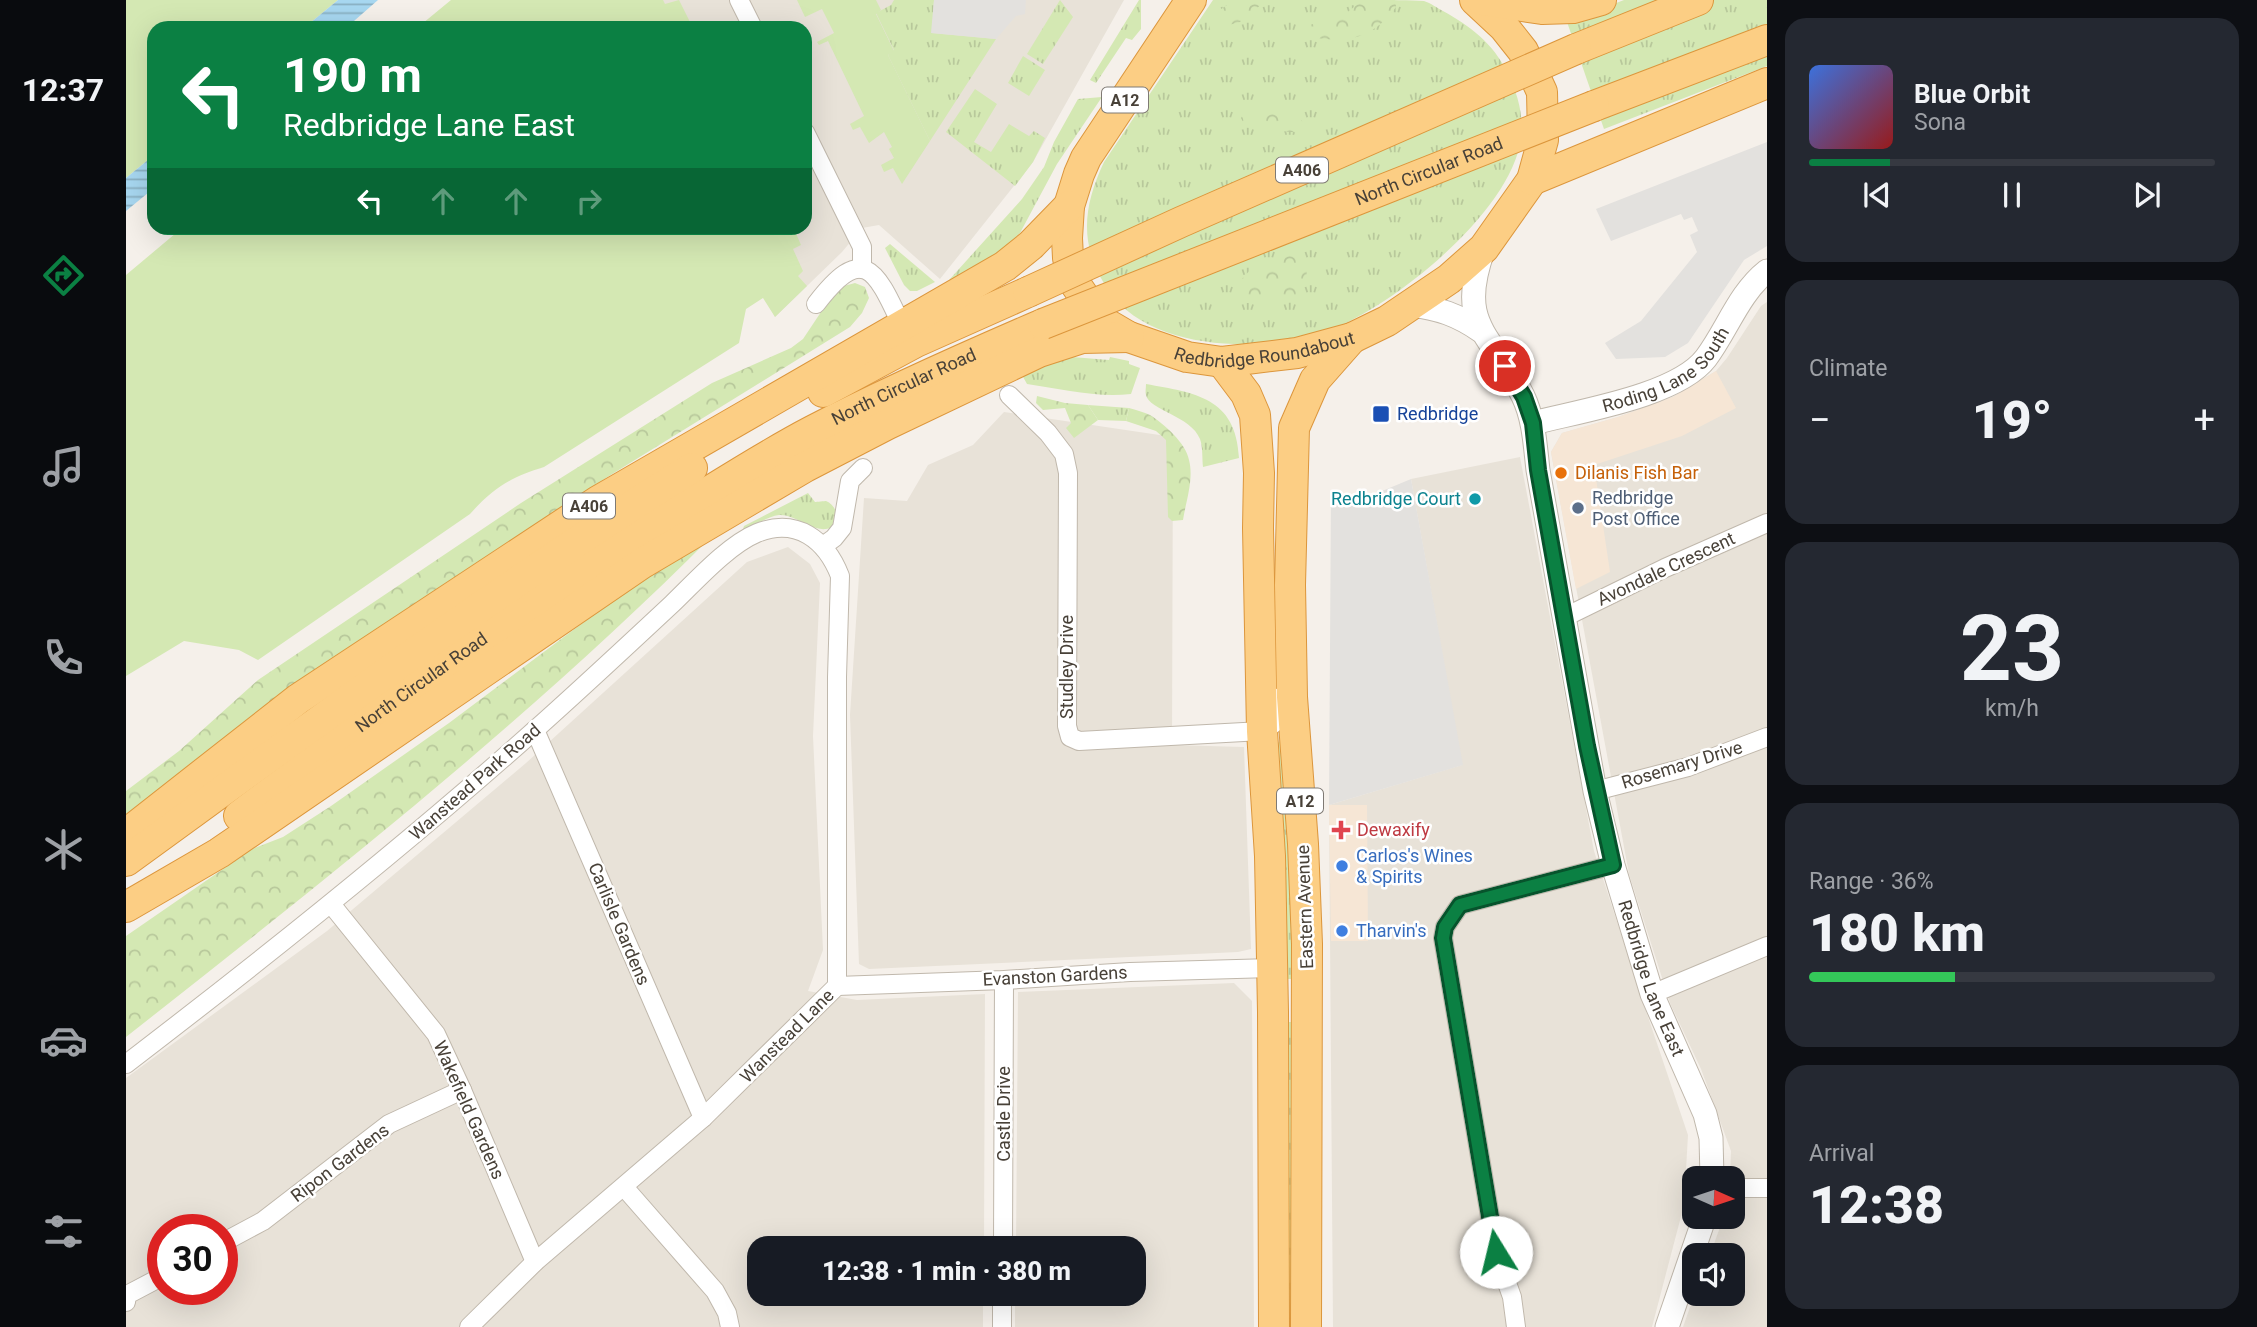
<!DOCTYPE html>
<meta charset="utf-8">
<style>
body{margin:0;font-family:Roboto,sans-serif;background:#242831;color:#f1f3f6;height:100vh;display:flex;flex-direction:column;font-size:26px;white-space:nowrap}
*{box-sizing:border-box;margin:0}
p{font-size:23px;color:#9ea1a6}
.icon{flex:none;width:38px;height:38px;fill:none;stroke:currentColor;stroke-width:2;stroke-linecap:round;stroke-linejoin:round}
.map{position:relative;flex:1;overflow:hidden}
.details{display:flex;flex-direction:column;gap:18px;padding:18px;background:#0d0f14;width:490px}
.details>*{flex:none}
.guide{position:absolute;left:21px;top:21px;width:665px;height:214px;border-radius:21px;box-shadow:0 7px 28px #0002;background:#0b8043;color:#fff;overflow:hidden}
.needle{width:46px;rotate:93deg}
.tools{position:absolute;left:1556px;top:1166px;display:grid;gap:14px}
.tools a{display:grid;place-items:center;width:63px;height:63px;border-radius:14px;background:#171b24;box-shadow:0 7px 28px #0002;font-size:35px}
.speed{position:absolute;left:21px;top:1214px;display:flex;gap:14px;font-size:35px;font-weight:700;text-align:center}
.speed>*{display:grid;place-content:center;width:91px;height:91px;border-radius:50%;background:#171b24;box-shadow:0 7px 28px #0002;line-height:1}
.speed .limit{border:10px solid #d22;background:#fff;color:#111}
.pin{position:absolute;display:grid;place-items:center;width:60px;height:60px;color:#fff;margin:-30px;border:4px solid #fff;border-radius:50%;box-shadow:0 2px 7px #0007}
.me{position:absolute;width:77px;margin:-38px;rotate:351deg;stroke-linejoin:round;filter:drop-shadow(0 0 5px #0008)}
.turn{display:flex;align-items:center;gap:24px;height:147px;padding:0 21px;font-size:32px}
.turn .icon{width:91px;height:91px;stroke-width:2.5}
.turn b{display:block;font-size:49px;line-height:60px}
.lanes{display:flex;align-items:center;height:66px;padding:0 21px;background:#0003;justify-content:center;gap:35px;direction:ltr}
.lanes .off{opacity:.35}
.big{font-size:52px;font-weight:800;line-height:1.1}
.details .card{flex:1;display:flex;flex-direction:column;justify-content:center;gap:10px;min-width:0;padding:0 24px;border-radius:21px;background:#242831}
.details .dial{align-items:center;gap:0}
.dial b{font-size:91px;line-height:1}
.song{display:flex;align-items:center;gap:21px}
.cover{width:84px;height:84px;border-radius:10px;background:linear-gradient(135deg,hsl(220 70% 55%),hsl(0 70% 35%))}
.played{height:7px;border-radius:4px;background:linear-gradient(90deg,#0b8043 20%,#363941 20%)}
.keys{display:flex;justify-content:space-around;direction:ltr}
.heat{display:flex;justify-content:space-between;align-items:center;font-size:38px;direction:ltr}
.charge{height:10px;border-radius:5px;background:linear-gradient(90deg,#34c759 36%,#363941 0)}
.trip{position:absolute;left:621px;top:1236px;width:399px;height:70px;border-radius:21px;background:#171b24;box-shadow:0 7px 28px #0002;font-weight:800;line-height:70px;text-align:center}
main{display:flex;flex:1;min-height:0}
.tab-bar{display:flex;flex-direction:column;width:126px;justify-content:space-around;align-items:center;background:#090b0e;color:#9ea1a6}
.tab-bar .icon{width:49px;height:49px}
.tab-bar .selected{color:#0b8043}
.tab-bar b{font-size:32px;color:#f1f3f6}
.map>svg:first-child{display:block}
</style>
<main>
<nav class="tab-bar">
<b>12:37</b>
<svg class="icon selected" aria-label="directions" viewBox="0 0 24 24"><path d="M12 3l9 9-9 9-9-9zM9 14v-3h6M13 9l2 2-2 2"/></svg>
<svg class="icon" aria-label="music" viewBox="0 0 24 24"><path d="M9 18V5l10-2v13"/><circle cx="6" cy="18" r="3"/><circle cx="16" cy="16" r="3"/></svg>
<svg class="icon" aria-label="phone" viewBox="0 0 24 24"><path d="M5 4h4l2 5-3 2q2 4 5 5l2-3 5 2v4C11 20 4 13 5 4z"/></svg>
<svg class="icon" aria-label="climate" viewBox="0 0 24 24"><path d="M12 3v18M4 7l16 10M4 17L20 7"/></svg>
<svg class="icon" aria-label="car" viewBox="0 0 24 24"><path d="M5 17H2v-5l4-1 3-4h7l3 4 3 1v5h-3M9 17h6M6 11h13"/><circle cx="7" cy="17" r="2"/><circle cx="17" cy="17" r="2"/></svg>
<svg class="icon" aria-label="filters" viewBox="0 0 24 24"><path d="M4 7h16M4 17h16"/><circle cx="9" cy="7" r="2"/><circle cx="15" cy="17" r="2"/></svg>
</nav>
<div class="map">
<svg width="1641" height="1327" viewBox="0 0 1641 1327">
<defs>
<pattern id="grass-tufts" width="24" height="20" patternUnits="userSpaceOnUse" patternTransform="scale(1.75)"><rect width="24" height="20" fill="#d4e8b3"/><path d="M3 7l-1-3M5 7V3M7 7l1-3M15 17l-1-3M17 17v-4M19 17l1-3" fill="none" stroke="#b8c89b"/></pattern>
<pattern id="forest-crowns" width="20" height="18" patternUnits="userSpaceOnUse" patternTransform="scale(1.75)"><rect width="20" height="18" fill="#d4e8b3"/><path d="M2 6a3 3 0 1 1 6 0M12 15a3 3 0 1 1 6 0" fill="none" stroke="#b8c89b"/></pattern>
<pattern id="water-rules" width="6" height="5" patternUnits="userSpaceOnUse" patternTransform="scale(1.75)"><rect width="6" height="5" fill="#a7d7f0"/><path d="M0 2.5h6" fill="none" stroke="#8ab0c3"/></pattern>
</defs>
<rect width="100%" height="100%" fill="#f5f0ea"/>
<g fill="#e8e2d8" fill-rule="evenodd">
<polygon points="482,0 998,0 907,162 814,279 753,225 736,228 716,252 649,317 600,228 679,228 679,28 497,28"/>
<polygon points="1641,302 1641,1327 1557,1327 1569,1293 1606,1293 1606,1255 1584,1255 1598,1216 1606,1216 1606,1178 1604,1178 1605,1151 1575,1069 1544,1003 1503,874 1425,452 1436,433 1492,417 1547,397 1590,371 1601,358 1635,306"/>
<polygon points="878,412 1047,437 1046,745 1118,747 1125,949 1112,952 743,969 733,964 724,715 738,498 781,501 802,465 847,445"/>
<polygon points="1394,457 1468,851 1519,1008 1562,1135 1558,1205 1526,1327 1207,1327 1203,805 1336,765 1285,479"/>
<path d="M662,547L684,564L694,583L687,736L697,950L682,991L731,1000L859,994L858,1248H634V1293H857V1327H0V1078L201,931L400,763L621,562ZM37,1230H96V1290H37Z"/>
<polygon points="1108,983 1126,1001 1128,1327 889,1327 889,1293 1008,1293 1008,1248 890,1248 892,992"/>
</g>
<g fill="#f6e6d5">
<polygon points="1590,371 1610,408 1556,436 1468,465 1484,572 1450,589 1425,452 1436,433 1492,417 1547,397"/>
<polygon points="1203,805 1241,805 1242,941 1205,941"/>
</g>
<g fill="url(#grass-tufts)">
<polygon points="768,0 808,0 806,33 870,39 804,141 762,55 768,50 750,13 765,5"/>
<polygon points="934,0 947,17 917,64 901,54"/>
<polygon points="1013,0 1015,0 1015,29 1006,40 1000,38 970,83 964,80"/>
<path d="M1087,0C1140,0 1193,0 1246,0C1260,0 1286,0 1298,1C1305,3 1311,8 1317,11C1344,26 1367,43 1381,72C1391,92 1398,114 1395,138C1386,211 1269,305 1204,330C1142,354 1024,352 983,291C953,247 956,209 978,162Z"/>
<polygon points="1498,0 1641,0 1641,66 1478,129 1441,22"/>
<polygon points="897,56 919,70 903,96 882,83"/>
<polygon points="849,89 871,104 848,142 865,152 883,124 903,136 908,131 919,138 907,162 889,186 820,132"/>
<polygon points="976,97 931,164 894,233 881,248 837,275 823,280 896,199 918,167 928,142 952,99"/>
<polygon points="764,244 809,282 791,291 784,291 778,285 759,248"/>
<path d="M946,357L983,360L984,357L1003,361V364L1014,368L1005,394C970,398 936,389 901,384L896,375L932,359Z"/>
<path d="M1020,384C1069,393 1110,397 1113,458L1077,467C1076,459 1077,447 1074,439C1065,416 1023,410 1020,395C1019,392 1020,388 1020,384Z"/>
<polygon points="962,405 1003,408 1000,421 972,420"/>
<path d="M682,493L689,502C690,502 699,501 700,501C713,506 716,527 700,529C685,531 669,514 653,515C641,516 629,527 617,529L618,526Z"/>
<polygon points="1159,739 1171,979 1156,979 1149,746 1155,740"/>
<polygon points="1158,1022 1173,1022 1175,1327 1160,1327"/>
</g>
<g fill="url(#forest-crowns)">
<polygon points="1108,0 1144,0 1137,3 1114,22 1084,30 1083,24 1091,12"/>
<path d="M1236,0H1269L1270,7C1244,42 1218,43 1178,36L1175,30C1189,20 1203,22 1218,14C1224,11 1230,5 1236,0Z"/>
<polygon points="1141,105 1154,106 1179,123 1179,130 1174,133 1119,127 1115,118 1121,108"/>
<path d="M1160,255L1175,256C1185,269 1180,282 1174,296L1155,303H1118L1112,296L1113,282L1126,268Z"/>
<polygon points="729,283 739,287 743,298 736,313 724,327 483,476 323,581 225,648 0,816 0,791 53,751 132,680 395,503 586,383 665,348 677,339 707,294 718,286"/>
<polygon points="911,396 939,403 962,405 972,420 948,438 940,428 945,423 939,408 917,410 910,403"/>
<path d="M1003,408C1010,410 1018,412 1024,415C1038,424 1060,443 1063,460C1068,479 1060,501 1057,520L1046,521L1042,517L1040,440L1030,431L1000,421Z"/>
<path d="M587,535C405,718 202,878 0,1037V936L126,849L157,837L205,806L323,723L498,592Z"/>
</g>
<g fill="#d4e8b3">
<polygon points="0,0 212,0 178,28 28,28 28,155 0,178"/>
<polygon points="325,0 537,0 539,4 553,0 567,28 291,28"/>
<polygon points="671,0 750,0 755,10 750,14 768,51 762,55 804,141 776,184 767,168 758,172 755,165 768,158 763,149 766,147 758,132 743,143 734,127 727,130 724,124 738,116 702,41 693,45 691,42 708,33 696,9 679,17"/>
<path d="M56,228H659L661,233L668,229L675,245L667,249L677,271L672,276L681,286L649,317L637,298L620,309L613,343L418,467C385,477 367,488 344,514L132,660L113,650L58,641L0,676V275Z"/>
</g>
<g fill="#e3e1de">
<polygon points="808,0 900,0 899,14 890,16 870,39 805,33"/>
<polygon points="1641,142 1641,246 1618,260 1562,343 1539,357 1490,359 1479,343 1515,321 1571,252 1564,235 1572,231 1566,217 1558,220 1555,214 1485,241 1470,209"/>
<polygon points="1285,479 1337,765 1203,805 1205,494 1226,496 1249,494"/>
</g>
<g fill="url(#water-rules)">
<polygon points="212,0 252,0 220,28 178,28"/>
<polygon points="28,155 28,188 0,211 0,178"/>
</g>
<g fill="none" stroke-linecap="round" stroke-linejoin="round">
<g stroke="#c0b8ac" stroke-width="20">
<g id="minor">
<polyline points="613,0 627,28"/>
<polyline points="679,132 736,247 736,269"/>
<path d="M690,304C736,244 749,267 775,324"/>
<path d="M883,395L922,433L938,454L942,473L941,726L944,737L953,741L1136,731C1154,723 1154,715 1156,696"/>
<polyline points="697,546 708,538 716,528 724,481 737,468"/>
<polyline points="1439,617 1539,568 1641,523"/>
<polyline points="409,730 577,1118"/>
<polyline points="1469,791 1562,767 1641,737"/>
<polyline points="205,904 310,1034 336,1090 409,1262"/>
<polyline points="711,986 878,980 1004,972 1146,968"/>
<polyline points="1526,994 1641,946"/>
<path d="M0,1064C140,957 278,847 410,729C456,688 501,646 546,604C569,582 602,545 631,533C671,517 700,540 714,576L711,677V986L577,1118L409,1262L343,1327"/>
<polyline points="498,1187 589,1291 601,1313 604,1327"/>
<polyline points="1606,1188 1641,1188"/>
<polyline points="96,1243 137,1221 263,1124 336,1090"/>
<polyline points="877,1248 878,980"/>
<polyline points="0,1302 1,1295 37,1276"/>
<polyline points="876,1327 876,1293"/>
<polyline points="1390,1327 1386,1297 1370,1252 1317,938 1319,927 1334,905 1487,865"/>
</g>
</g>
<g stroke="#c0b8ac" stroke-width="25">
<g id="tertiary">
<path id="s1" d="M1358,248C1329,327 1366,333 1397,396C1408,419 1409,444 1412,470L1469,791L1487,865L1526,994L1579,1114L1585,1138L1586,1178"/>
<path d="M1285,305C1312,308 1332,315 1355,331"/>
<path id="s2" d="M1407,423C1453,411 1551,396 1580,358C1601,330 1613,293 1641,271"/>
<polyline points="1541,1327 1579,1216"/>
</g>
</g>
<g stroke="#dc963c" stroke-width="32">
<g id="trunk">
<path id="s3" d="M1065,0L960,158L953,174L943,206L941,238L942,258L948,282L974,320L1003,337L1061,357L1096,362L1171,353L1226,338L1261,321L1323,279L1358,248L1406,180L1417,140L1416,92L1397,51L1378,27L1349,0"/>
<polyline points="1356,0 1416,9 1447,8 1475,0"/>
<polyline points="1450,49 1572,0"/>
<polyline points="1468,106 1641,40"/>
<polyline points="1406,180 1641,83"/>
<polyline points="1096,362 1120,394 1129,415 1133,473 1132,528 1136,731 1144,856 1147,1012 1148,1327"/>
<polyline points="697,392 790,342 902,292"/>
<path id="s4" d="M113,816C259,707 402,602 558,507C600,481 642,454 686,431C761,392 838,358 917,324"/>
<polyline points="0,834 172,699 472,501 879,266 905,245 943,206"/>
<path d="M0,861C186,726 370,589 566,468"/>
<polyline points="0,907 93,853 515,564 679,467 762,424 913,352 956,338 1003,337"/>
<polyline points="1180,1327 1181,944 1177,844 1166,697 1164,585 1168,428 1189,380 1226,338"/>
</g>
</g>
<use href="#minor" stroke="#fff" stroke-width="18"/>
<use href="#tertiary" stroke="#fff" stroke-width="23"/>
<use href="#trunk" stroke="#fcce84" stroke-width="30"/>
<g stroke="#dc963c" stroke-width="32" stroke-linecap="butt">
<g id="trunk-bridge">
<polyline points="902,292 1055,222 1450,49"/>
<path id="s5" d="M917,324L1468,106"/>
</g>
</g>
<use href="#trunk-bridge" stroke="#fcce84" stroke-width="30"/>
</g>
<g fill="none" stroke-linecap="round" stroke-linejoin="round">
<g stroke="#07532c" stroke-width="18">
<polyline id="route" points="1370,1252 1317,938 1319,927 1334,905 1487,865 1461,746 1412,470 1407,423 1398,397 1379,366"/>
</g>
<use href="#route" stroke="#0b8043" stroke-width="12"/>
</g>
<rect fill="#1a4fb4" stroke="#fff" stroke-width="2.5" x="1246" y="405" width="18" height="18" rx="3.5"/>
<circle fill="#e8710a" stroke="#fff" stroke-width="2.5" cx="1435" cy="473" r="7"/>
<circle fill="#0f9aa8" stroke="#fff" stroke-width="2.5" cx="1349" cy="499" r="7"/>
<circle fill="#5c6f8a" stroke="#fff" stroke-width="2.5" cx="1452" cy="508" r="7"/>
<path fill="#e0444e" stroke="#fff" stroke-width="2.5" d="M1211.5 819.5h7v7h7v7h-7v7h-7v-7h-7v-7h7z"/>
<g fill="#3f7fe0" stroke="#fff" stroke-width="2.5">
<circle cx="1216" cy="866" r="7"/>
<circle cx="1216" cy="931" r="7"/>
</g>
<g text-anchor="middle" stroke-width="5" stroke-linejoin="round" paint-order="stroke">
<g fill="#fff" stroke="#7f7a74" stroke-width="2">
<rect x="976" y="87.5" width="46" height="25" rx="5"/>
<rect x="1150" y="157.5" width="52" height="25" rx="5"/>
<rect x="437" y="493.5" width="52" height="25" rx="5"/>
<rect x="1151" y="788.5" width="46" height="25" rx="5"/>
</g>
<g font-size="16" font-weight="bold" fill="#484138">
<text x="999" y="106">A12</text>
<text x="1176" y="176">A406</text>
<text x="463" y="512">A406</text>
<text x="1174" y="807">A12</text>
</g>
<g font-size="18" fill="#484138" stroke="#fff">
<text dy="6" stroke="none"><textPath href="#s5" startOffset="415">North Circular Road</textPath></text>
<text dy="6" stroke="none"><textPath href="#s3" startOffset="537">Redbridge Roundabout</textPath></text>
<text dy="6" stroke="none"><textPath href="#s2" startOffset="147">Roding Lane South</textPath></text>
<text dy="6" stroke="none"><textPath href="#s4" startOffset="793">North Circular Road</textPath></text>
<text transform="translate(1540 569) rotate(-25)" y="6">Avondale Crescent</text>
<text transform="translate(941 667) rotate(-90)" y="6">Studley Drive</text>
<text dy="6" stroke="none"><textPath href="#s4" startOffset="226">North Circular Road</textPath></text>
<text transform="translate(1556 765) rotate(-17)" y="6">Rosemary Drive</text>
<text transform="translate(349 782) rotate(-41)" y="6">Wanstead Park Road</text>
<text transform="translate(1179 907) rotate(-92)" y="6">Eastern Avenue</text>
<text transform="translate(493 924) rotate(67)" y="6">Carlisle Gardens</text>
<text transform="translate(929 976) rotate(-3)" y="6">Evanston Gardens</text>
<text dy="6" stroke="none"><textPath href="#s1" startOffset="760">Redbridge Lane East</textPath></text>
<text transform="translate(661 1036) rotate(-45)" y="6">Wanstead Lane</text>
<text transform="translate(343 1110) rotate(66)" y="6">Wakefield Gardens</text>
<text transform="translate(878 1114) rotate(-90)" y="6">Castle Drive</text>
<text transform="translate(214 1163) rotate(-37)" y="6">Ripon Gardens</text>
</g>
<g font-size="18" fill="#164399" stroke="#fff" text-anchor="start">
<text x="1271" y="420">Redbridge</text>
</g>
<g font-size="18" fill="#c56008" stroke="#fff" text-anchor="start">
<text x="1449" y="479">Dilanis Fish Bar</text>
</g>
<g font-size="18" fill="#4e5e75" stroke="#fff" text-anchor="start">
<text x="1466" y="504">Redbridge<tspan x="1466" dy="21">Post Office</tspan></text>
</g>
<g font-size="18" fill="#0d838f" stroke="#fff" text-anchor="end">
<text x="1335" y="505">Redbridge Court</text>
</g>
<g font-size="18" fill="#be3a42" stroke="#fff" text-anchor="start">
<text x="1231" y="836">Dewaxify</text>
</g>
<g font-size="18" fill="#366cbe" stroke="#fff" text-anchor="start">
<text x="1230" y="862">Carlos's Wines<tspan x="1230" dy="21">&amp; Spirits</tspan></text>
<text x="1230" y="937">Tharvin's</text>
</g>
</g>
</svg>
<div class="tools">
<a><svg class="needle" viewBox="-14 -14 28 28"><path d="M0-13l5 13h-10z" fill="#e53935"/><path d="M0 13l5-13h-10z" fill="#9ea1a6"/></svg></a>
<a><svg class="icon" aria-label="sound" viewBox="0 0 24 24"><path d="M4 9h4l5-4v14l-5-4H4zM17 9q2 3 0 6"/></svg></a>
</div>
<div class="speed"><div class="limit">30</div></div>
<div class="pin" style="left:1379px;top:366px;background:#d93025"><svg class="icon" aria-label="arrive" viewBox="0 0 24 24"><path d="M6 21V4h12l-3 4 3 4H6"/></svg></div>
<svg class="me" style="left:1370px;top:1252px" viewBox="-20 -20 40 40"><circle r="19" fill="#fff"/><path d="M0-13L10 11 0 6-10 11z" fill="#0b8043"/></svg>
<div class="trip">12:38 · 1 min · 380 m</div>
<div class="guide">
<div class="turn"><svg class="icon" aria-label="left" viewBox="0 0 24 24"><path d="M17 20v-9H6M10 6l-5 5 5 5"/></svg><div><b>190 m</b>Redbridge Lane East</div></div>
<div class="lanes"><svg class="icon" aria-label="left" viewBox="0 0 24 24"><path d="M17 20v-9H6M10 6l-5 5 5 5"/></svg><svg class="icon off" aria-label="ahead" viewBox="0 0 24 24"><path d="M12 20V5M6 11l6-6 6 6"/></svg><svg class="icon off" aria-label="ahead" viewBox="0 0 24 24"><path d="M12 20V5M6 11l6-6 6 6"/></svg><svg class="icon off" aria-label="right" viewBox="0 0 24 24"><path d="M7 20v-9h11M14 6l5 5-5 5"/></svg></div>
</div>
</div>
<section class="details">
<div class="card">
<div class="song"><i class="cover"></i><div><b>Blue Orbit</b><p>Sona</p></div></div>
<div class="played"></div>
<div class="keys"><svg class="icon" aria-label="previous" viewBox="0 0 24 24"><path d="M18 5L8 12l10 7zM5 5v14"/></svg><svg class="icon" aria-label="pause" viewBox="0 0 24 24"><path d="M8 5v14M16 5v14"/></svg><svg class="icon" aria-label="next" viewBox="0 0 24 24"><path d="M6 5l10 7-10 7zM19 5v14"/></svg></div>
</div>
<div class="card"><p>Climate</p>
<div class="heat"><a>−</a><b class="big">19°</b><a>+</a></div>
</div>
<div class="card dial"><b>23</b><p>km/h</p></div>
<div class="card"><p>Range · 36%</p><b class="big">180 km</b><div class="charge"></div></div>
<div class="card"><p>Arrival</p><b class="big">12:38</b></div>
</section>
</main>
